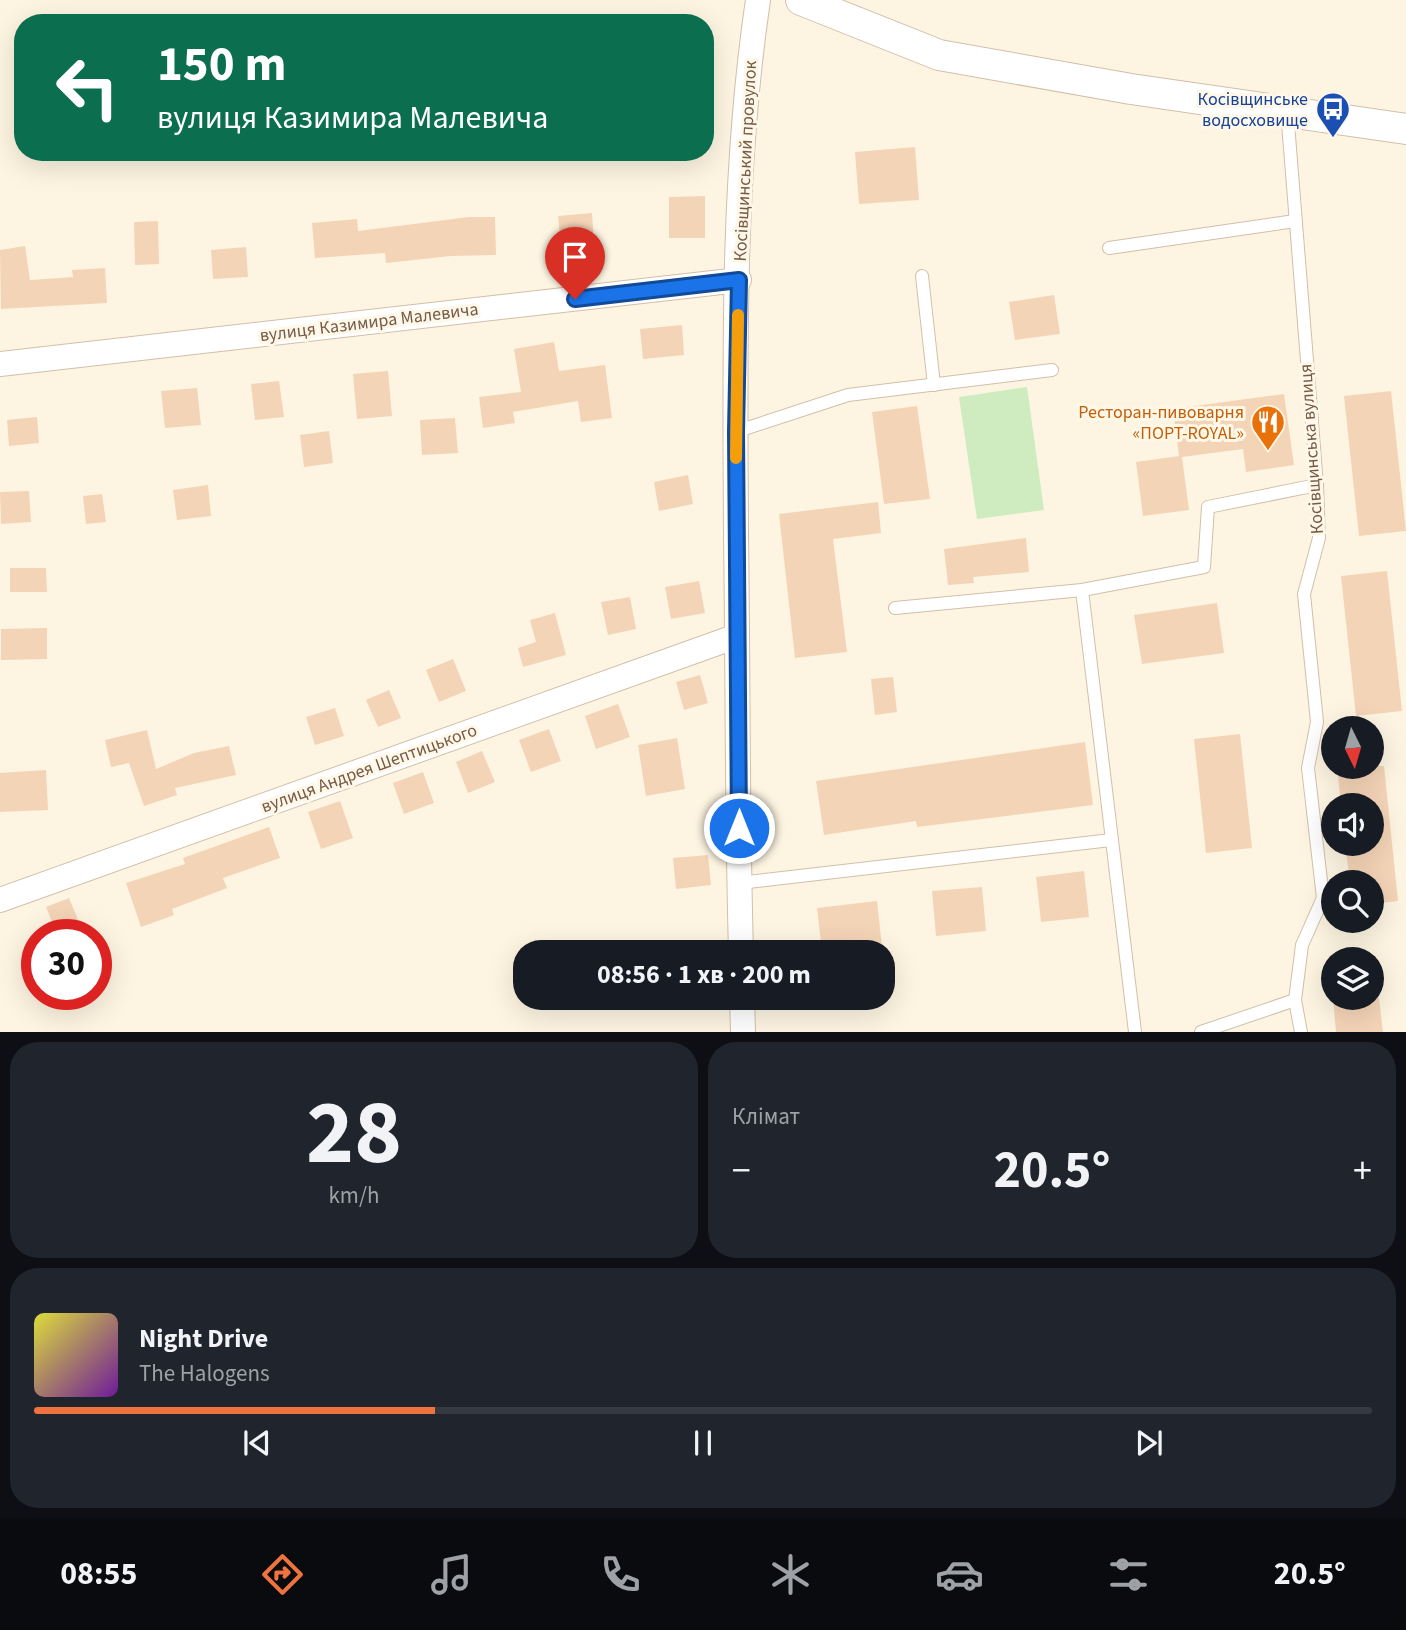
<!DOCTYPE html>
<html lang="uk">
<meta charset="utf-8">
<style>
body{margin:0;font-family:"Source Sans 3",sans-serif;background:#20242c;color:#f1f3f6;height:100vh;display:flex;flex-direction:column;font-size:26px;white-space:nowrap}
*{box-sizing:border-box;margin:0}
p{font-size:23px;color:#9ea1a6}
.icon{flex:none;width:38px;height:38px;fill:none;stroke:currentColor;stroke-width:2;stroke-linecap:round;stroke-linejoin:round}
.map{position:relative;height:1032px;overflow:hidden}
.details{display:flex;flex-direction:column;gap:10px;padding:10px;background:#0d0f14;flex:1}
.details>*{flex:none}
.banner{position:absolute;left:14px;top:14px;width:700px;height:147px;border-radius:28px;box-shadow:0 7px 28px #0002;background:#0b6e4f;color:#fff;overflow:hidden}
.needle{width:46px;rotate:175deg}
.fabs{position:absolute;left:1321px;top:716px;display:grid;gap:14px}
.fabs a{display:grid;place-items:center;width:63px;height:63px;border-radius:50%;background:#171b24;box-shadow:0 7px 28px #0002;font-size:35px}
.speed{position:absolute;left:21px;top:919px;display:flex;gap:14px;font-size:35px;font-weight:700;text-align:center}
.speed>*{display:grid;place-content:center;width:91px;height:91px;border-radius:50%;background:#171b24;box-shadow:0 7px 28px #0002;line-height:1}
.speed .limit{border:10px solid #d22;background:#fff;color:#111}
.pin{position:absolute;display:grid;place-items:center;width:60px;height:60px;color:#fff;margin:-72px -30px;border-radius:50% 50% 50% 0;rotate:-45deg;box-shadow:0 0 7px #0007}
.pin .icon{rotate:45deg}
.me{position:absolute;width:77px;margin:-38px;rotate:0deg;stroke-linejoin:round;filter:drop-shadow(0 0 5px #0008)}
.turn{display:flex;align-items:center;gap:24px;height:147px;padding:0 28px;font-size:32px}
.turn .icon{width:91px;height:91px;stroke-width:2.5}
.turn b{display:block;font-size:49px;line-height:60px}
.big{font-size:52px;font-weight:700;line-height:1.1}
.details .card{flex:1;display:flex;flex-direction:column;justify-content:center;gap:10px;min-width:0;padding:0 24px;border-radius:28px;background:#20242c}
.details .dial{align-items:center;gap:0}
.dial b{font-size:91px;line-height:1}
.song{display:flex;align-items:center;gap:21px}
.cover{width:84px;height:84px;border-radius:10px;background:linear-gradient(135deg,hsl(60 70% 55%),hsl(280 70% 35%))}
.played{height:7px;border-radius:4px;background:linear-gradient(90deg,#ef733f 30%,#363941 30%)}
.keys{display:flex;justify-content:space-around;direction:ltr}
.heat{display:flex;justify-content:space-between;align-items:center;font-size:38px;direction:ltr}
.details .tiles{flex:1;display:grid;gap:10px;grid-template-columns:1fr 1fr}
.card:last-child{grid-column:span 2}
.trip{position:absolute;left:513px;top:940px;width:382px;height:70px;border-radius:28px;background:#171b24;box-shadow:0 7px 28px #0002;font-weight:700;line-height:70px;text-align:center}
.tab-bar{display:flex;height:112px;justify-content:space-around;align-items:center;background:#090b0e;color:#9ea1a6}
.tab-bar .icon{width:49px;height:49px}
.tab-bar .selected{color:#ef733f}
.tab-bar b{font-size:32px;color:#f1f3f6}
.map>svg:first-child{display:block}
</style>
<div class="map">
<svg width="1406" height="1032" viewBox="0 0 1406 1032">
<rect width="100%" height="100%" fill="#fdf5e1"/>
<polygon fill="#ceecbf" points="1027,387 1044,510 977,519 959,397"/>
<g fill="#f4d4b7">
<polygon points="915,147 919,200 859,204 855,152"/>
<polygon points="705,196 705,238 669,238 669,197"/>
<polygon points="592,213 594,243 561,246 558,216"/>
<polygon points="469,217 495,217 496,255 451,256 386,263 385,253 315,258 312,223 357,219 358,231"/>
<polygon points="158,221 159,264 135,265 134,222"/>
<polygon points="25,246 30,280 73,277 72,270 105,268 107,303 1,309 0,250"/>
<polygon points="246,247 248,277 213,279 211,250"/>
<polygon points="1054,295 1060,334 1015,340 1009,302"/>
<polygon points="682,325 684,355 643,359 640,329"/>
<polygon points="554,342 559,371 605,365 612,418 581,422 578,401 513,412 515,423 483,428 479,397 521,392 514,349"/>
<polygon points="388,371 392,416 357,419 353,374"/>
<polygon points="279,381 284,417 255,420 251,384"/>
<polygon points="197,388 201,425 165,428 161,391"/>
<polygon points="1391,391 1406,531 1359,536 1344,396"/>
<polygon points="1284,394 1294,465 1246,472 1243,449 1182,457 1189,510 1143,516 1136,462 1179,456 1173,409"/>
<polygon points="917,406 930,499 884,504 872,412"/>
<polygon points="37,417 39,443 9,446 7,420"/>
<polygon points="455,418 458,453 422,455 420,420"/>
<polygon points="329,431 333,463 304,467 300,435"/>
<polygon points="688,475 693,504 659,511 654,482"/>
<polygon points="208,485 211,516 177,520 173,490"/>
<polygon points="29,491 31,522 1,524 0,492"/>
<polygon points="102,494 106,522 86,524 83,496"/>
<polygon points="878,502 881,533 833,539 847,652 795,658 779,514"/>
<polygon points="1026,538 1029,572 973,577 974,583 948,585 944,549"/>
<polygon points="10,568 46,568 47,592 10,592"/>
<polygon points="1387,571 1402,711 1356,716 1341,576"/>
<polygon points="699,581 705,613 671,619 665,587"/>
<polygon points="630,597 636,629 608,635 601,602"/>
<polygon points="1217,603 1224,653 1142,664 1134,615"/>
<polygon points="555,613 566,655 523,667 518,648 536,642 530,620"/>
<polygon points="47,628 47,659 1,660 1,629"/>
<polygon points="453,659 466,691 439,702 426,670"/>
<polygon points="700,675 708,703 684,710 676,682"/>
<polygon points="893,677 897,712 875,715 871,679"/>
<polygon points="389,690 401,718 378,727 366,700"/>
<polygon points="618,704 630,737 596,749 585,716"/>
<polygon points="335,708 344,736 315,745 306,717"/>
<polygon points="549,729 561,761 531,772 519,740"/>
<polygon points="147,730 156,769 194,753 229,746 236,775 175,788 177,795 144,806 129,763 111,767 105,740"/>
<polygon points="1240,734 1252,848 1206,853 1194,739"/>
<polygon points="677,738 685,789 646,796 638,745"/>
<polygon points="1085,742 1093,805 917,827 916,821 824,835 816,781"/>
<polygon points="482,751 495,782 468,793 456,762"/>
<polygon points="1337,766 1384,766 1398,901 1372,904 1372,882 1350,882 1345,844 1372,844 1372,805 1341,805"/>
<polygon points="46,770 48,810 0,812 0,773"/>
<polygon points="423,772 434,803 404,814 393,783"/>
<polygon points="340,801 353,838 321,849 308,812"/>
<polygon points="269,827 280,858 223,878 227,888 172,909 174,915 141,927 126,883 185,864 183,858"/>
<polygon points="708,855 711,885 676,889 673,858"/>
<polygon points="1084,871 1089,917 1041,922 1036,877"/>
<polygon points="982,887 986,931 936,936 932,891"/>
<polygon points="69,898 84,934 57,934 46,907"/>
<polygon points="877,901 882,947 822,952 817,908"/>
<polygon points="1333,998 1379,998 1383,1032 1336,1032"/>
</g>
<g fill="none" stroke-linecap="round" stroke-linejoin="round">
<g stroke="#d1bfaa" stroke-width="14">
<g id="service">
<polyline points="1287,111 1317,485 1319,538 1304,594 1317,722 1308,768 1323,898 1302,945 1295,1000 1301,1032"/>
<polyline points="1109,248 1295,221"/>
<polyline points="922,276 934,385"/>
<polyline points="735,432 848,395 1052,370"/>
<polyline points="1082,590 1135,1032"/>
<polyline points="895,608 1082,590 1204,567 1208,507 1317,485"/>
<polyline points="739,883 1111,840"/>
<polyline points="1201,1032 1295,1000"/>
</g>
</g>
<g stroke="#d1bfaa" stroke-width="26">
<g id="minor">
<polyline points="0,364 739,280"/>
<polyline points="0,900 737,636"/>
<path d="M741,952C737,813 738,673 736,534C735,358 732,174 758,0"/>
<polyline points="742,998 743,1032"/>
</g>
</g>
<g stroke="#d1bfaa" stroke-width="32">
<polyline id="tertiary" points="801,0 939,55 1131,89 1406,129"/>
</g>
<use href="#service" stroke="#fff" stroke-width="12"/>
<use href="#minor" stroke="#fff" stroke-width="24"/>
<use href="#tertiary" stroke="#fff" stroke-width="30"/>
</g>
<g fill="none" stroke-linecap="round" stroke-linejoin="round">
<g stroke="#114b97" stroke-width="18">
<polyline id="route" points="575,299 739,280 736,432 739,828"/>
</g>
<use href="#route" stroke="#1a73e8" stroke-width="12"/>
<polyline stroke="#f59e0b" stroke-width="12" points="736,458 738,315"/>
</g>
<defs>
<g id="bus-pin" transform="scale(1.75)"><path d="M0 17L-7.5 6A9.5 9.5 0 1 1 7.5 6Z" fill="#1a4fb4" stroke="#fff8e8"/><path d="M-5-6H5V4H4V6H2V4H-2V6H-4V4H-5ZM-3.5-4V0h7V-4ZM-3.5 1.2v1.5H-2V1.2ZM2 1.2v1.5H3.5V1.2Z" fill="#fff"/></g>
<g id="restaurant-pin" transform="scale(1.75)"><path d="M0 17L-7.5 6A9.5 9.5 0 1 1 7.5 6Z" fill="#e8710a" stroke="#fff8e8"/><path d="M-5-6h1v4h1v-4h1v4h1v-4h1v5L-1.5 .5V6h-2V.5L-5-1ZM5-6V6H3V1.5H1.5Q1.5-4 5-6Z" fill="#fff"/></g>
</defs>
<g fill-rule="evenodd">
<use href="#bus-pin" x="1333" y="109"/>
<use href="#restaurant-pin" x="1268" y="422"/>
</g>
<g text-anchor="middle" stroke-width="6" stroke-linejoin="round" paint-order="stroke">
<g font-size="18" fill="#164399" stroke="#fff8e8" text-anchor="end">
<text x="1308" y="105">Косівщинське<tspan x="1308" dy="21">водосховище</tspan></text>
</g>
<g font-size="18" fill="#765b47" stroke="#fff8e8">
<text transform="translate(745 161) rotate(-87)" y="6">Косівщинський провулок</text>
<text transform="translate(369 322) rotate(-7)" y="6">вулиця Казимира Малевича</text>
<text transform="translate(1311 449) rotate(-94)" y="6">Косівщинська вулиця</text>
<text transform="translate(369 768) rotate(-20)" y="6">вулиця Андрея Шептицького</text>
</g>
<g font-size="18" fill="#c56008" stroke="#fff8e8" text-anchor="end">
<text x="1244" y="418">Ресторан-пивоварня<tspan x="1244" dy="21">«ПОРТ-ROYAL»</tspan></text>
</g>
</g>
</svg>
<div class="fabs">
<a><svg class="needle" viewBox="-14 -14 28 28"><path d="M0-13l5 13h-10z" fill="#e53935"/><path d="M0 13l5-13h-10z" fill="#9ea1a6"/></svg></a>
<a><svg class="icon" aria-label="sound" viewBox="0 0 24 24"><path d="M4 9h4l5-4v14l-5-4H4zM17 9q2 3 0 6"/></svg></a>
<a><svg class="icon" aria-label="search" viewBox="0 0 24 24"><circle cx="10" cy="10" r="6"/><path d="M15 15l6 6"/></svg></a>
<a><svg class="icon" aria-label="layers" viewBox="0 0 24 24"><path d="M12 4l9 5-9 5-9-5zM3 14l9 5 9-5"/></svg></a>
</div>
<div class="speed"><div class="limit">30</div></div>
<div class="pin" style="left:575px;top:299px;background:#d93025"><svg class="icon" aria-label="arrive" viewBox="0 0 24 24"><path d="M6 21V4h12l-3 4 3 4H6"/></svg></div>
<svg class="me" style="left:739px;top:828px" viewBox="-20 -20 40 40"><circle r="17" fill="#1a73e8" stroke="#fff" stroke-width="3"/><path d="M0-11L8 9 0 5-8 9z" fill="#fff"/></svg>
<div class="trip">08:56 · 1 хв · 200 m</div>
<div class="banner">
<div class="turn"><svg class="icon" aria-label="left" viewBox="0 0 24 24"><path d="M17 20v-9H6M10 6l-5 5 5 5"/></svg><div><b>150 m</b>вулиця Казимира Малевича</div></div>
</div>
</div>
<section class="details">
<div class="tiles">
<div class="card dial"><b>28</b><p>km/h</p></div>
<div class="card"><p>Клімат</p>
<div class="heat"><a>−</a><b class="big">20.5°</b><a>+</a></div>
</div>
<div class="card">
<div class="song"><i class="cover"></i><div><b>Night Drive</b><p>The Halogens</p></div></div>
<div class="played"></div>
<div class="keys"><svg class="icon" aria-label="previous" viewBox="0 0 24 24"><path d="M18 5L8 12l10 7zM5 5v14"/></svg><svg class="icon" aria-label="pause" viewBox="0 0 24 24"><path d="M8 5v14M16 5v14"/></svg><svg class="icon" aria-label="next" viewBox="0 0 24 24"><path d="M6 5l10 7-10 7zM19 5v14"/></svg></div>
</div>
</div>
</section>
<nav class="tab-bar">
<b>08:55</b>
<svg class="icon selected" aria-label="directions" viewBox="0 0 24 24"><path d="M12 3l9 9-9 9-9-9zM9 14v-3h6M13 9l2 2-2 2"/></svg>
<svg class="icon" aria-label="music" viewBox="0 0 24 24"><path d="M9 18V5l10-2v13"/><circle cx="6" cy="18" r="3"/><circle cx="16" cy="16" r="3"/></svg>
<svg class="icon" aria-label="phone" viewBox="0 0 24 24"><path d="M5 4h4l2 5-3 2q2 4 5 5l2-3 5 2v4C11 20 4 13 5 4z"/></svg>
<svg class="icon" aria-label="climate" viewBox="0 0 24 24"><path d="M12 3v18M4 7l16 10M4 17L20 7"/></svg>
<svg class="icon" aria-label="car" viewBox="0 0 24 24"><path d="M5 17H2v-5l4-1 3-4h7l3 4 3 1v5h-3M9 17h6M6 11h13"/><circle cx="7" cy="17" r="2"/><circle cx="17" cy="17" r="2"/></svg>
<svg class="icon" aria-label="filters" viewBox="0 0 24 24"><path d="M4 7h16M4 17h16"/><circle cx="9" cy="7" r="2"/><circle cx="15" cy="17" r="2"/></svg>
<b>20.5°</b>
</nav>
